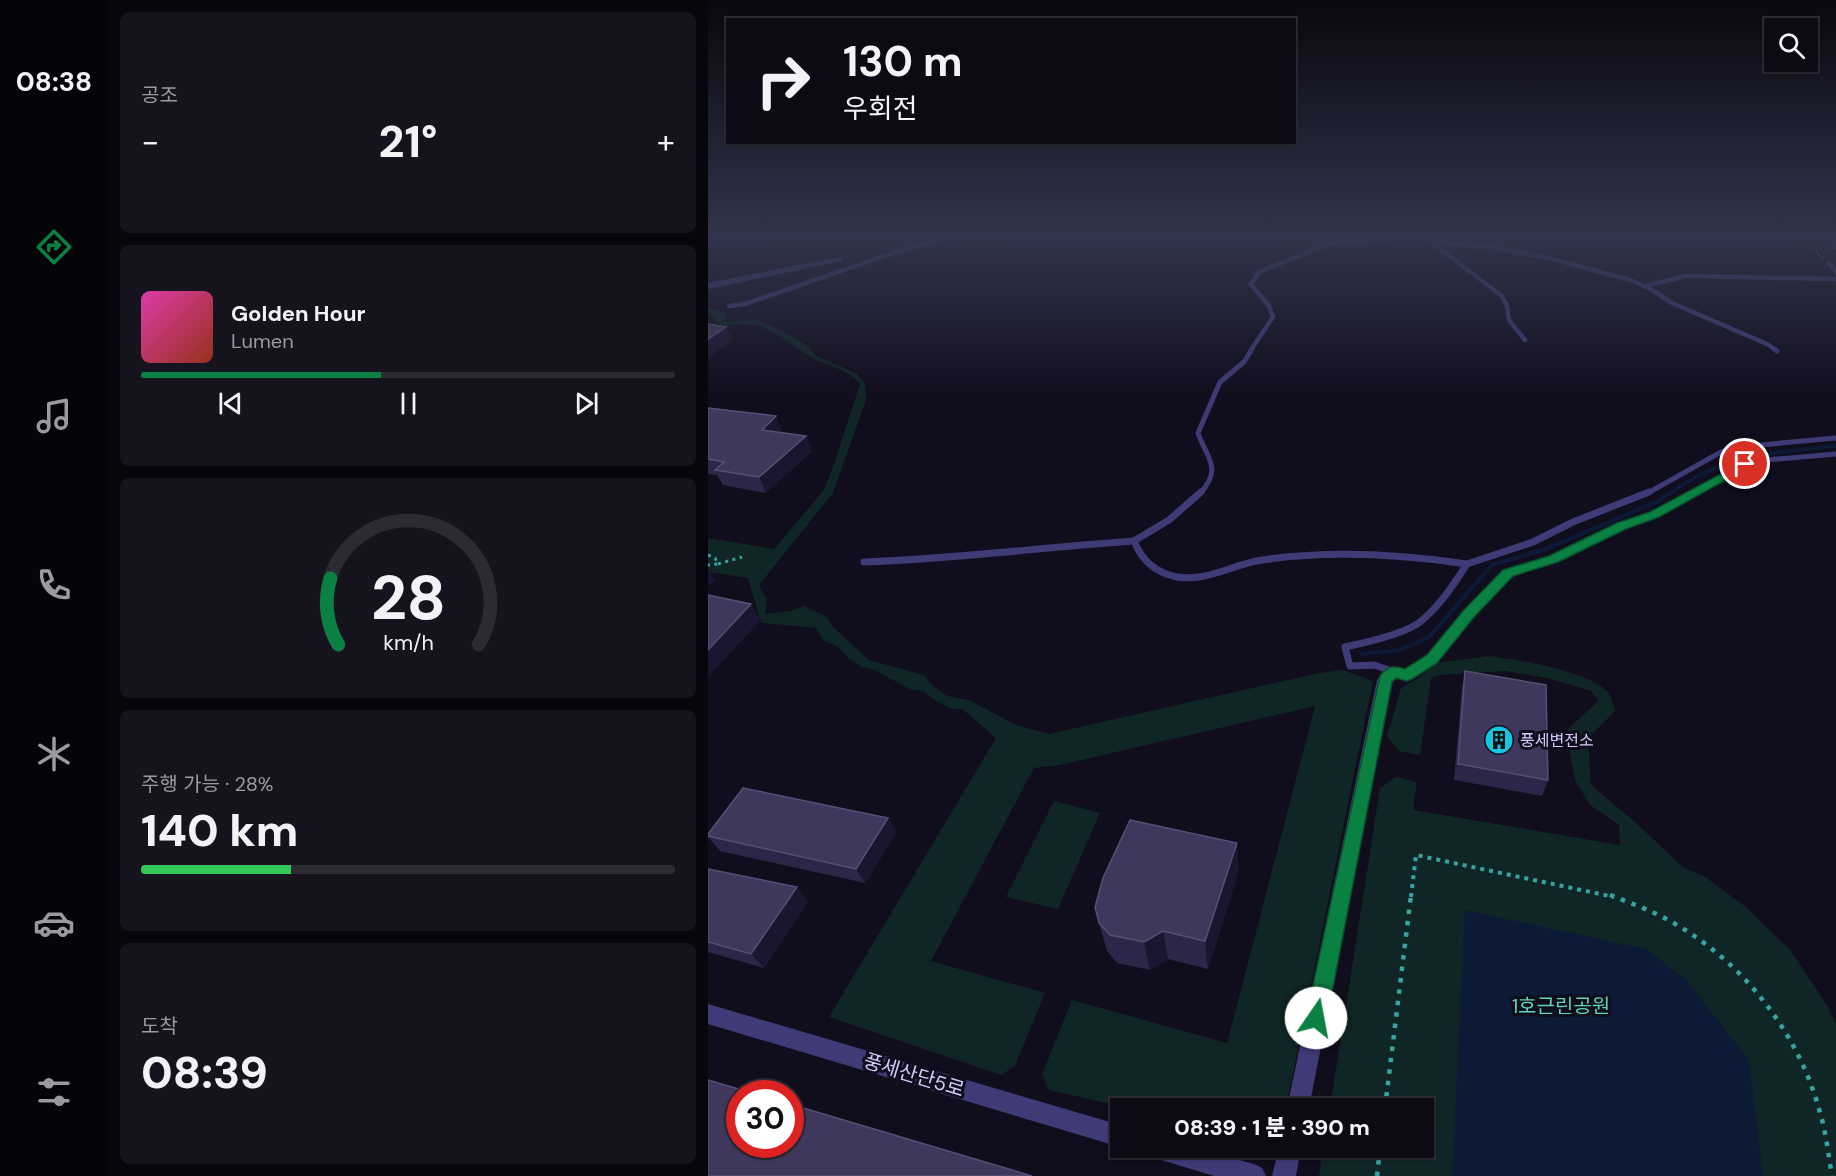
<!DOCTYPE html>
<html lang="ko">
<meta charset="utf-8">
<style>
body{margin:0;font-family:"DM Sans","Noto Sans KR",sans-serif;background:#15131e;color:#f1f3f6;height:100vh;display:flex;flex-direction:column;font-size:22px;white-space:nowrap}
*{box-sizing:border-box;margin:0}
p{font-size:20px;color:#9a9aa0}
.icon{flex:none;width:33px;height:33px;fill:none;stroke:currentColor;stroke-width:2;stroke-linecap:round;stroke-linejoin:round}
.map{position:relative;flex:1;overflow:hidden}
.side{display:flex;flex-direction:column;gap:12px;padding:12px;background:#07060c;width:600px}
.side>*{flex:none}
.top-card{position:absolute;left:18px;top:18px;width:570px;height:126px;border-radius:0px;box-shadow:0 2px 4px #0004,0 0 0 2px #2c2b34;background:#0c0a15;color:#f1f3f6;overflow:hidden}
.buttons{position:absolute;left:1056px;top:18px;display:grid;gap:12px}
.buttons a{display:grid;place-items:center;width:54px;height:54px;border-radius:0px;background:#0c0a15;box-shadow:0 2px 4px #0004,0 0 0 2px #2c2b34;font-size:30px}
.speed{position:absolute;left:18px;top:1080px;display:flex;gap:12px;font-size:30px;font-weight:700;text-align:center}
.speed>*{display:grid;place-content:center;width:78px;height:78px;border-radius:50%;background:#0c0a15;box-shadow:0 2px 4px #0004,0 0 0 2px #2c2b34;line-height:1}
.speed .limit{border:9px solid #d22;background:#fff;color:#111}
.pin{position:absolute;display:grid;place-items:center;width:51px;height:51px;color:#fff;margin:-26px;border:3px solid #fff;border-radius:50%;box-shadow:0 2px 6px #0007}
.me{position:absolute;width:66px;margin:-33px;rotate:12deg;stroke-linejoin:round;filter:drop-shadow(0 0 4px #0008)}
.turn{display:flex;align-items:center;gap:21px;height:126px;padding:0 18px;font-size:27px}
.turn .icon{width:78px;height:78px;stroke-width:2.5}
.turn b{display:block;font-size:42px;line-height:51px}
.big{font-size:45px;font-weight:800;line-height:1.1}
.side .card{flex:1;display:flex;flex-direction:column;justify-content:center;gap:9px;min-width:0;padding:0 21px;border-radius:9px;background:#15131e}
.side .dial{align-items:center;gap:0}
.dial svg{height:156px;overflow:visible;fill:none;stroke:#2c2b34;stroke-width:7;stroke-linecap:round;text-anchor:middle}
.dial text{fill:#f1f3f6;stroke:none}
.song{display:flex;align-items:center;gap:18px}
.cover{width:72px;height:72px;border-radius:9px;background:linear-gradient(135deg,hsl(320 70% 55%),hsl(10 70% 35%))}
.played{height:6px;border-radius:3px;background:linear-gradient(90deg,#0b8043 45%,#2c2b34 45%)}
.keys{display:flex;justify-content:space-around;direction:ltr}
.heat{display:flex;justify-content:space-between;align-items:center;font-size:33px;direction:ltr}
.charge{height:9px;border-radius:4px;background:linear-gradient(90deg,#34c759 28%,#2c2b34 0)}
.trip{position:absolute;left:402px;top:1098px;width:324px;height:60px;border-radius:0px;background:#0c0a15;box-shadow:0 2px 4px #0004,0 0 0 2px #2c2b34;font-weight:800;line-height:60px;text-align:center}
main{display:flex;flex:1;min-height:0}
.menu{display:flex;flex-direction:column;width:108px;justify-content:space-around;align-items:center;background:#050408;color:#9a9aa0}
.menu .icon{width:42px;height:42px}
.menu .on{color:#0b8043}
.menu b{font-size:27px;color:#f1f3f6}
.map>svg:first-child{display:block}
</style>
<main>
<nav class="menu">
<b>08:38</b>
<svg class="icon on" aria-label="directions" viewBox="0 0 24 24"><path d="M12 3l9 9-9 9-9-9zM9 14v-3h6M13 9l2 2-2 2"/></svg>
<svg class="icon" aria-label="music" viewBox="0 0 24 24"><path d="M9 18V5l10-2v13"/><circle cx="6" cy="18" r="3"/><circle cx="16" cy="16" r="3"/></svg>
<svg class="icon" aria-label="phone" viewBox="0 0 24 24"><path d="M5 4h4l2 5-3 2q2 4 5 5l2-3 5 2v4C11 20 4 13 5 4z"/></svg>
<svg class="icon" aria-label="climate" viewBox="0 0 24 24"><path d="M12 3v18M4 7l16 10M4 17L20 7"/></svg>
<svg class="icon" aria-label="car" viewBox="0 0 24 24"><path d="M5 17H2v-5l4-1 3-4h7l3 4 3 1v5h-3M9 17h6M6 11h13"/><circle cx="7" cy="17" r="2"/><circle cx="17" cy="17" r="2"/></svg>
<svg class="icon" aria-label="filters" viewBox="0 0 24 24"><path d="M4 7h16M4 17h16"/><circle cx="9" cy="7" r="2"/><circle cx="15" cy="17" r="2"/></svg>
</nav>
<section class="side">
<div class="card"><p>공조</p>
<div class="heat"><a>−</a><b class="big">21°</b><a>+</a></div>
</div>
<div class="card">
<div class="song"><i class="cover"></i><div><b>Golden Hour</b><p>Lumen</p></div></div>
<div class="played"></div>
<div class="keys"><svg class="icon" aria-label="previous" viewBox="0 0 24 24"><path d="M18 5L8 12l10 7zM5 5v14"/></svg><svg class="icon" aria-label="pause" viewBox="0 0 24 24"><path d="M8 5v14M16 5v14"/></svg><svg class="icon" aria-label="next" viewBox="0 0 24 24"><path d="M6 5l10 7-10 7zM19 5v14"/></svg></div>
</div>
<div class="card dial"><svg viewBox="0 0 100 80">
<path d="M14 69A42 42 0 1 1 86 69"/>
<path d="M14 69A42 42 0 0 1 10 35" stroke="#0b8043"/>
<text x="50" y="56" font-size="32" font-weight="700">28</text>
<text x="50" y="72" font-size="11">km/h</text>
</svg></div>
<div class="card"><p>주행 가능 · 28%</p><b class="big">140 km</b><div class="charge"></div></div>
<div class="card"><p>도착</p><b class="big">08:39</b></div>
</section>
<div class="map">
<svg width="1128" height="1176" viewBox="0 0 1128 1176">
<rect width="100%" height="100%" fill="#100d1c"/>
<g fill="#102525">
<path d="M4,309L17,312L18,322L51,320L79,333L98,345L110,357L148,373L157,384L158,400L125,493L51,585L59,600L57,614L82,611L96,606L119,617L124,626L161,660L216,675L225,686L239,696L261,700L308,725L341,734L611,673L635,670L665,681L578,1108H420L341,1090L334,1074L364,1000L519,1043L607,706L352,765L326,768L223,961L337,993L307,1066L293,1075L121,1017L288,738L254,709H243L226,700L215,691L202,689L164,669L154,667L141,659L130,647L115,640L108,628L53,623L40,578L0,572V538L66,549L115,491L124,470L152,384C138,367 115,366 98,354C84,345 71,333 54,327C41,323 26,325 12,325L0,313V310Z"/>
<path d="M781,656C811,660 875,670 898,690C903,694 905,705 907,711L880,738L883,785L927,822L976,868L996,876L1038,907L1083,951L1120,1007L1128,1023V1176H611L615,1148H716V1108H622L672,788L688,777L709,782L705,810L912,845L911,825L882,805L867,780L858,731L890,701L883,691L839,678L798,671L731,675L723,678L712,755L691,751L679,736L693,688L709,679L728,663Z"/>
<polygon points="346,801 392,813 350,909 298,897"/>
</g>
<polygon fill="#0c1a35" points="757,910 938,949 979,981 1041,1060 1055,1176 744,1176"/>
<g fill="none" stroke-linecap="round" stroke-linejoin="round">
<path stroke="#0c1a35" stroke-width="4" d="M961,494C1017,454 1063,453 1128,446"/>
<polyline stroke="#0c1a35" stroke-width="4.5" points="654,654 692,650 721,637 784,565 838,549 950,501 963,492"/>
<polyline stroke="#36a4a0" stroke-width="2" stroke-dasharray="2 3" stroke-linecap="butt" points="1115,258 1108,253 1109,249 1128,248"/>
<g stroke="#36a4a0" stroke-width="3" stroke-dasharray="3 4.5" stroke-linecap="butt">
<polyline points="0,555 7,558 10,564 0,565"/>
<polyline points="10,564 34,557"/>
</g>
<polyline stroke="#36a4a0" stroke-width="4" stroke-dasharray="4 5" stroke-linecap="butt" points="703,897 708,855 906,897"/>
<g stroke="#36a4a0" stroke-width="4.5" stroke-dasharray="4.5 7" stroke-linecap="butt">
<path d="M902,895C925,904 948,912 969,925C1036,964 1090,1033 1111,1109C1118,1131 1120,1153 1124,1176"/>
<polyline points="677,1108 703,895"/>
<polyline points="669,1176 672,1148"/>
</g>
<g stroke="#3f3b77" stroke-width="4.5">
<polyline points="721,238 739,243 787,248 841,258 922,280 941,288 964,303 1059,344 1068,350"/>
<polyline points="1121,263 1128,272"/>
<polyline points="937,286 978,276 1128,279"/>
<polyline points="21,306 37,304 194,250 252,235"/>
<polyline points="543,350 565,317 561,306 543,284 551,272 622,243 717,237 794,296 799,306 801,320 817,340"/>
</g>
<g stroke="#3f3b77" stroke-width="5">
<polyline points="1066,349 1069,351"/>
<path d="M492,494C515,467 499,459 490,433L512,382L536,362L544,349"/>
<polyline points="938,494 1013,452 1030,447 1128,438"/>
<polyline points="986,494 1046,461 1128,454"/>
</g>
<g stroke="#3f3b77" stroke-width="7">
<path d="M493,492L461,520L426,541C434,561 448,573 469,577C498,582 526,564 554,560C622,550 691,554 759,564C746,584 731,607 712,622C697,634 656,643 637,647L642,666L666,665L684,671L683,673"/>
<path d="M156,562C246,559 336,547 426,541"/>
<polyline points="759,564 825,542 865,522 941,492"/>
<polyline points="684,671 690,673"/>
<polyline points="703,673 738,643 793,577 845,559 914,526 946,515 988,492"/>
</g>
<g stroke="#3f3b77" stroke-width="8">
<polyline points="684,671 699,675 705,671"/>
<polyline points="677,680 684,671"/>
</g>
<g fill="#3f3b77" fill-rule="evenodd">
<polygon points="131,257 134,257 134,261 0,289 0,283"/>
<polygon points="677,674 682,676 685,680 601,1108 579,1108 669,680 672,676"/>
<polygon points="0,1004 412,1125 412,1147 0,1024"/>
<polygon points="439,1148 488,1148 546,1164 554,1168 558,1176 506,1176 450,1159 442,1156"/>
<polygon points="571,1148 593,1148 588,1176 564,1176"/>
</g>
</g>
<g fill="#2e2648">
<polygon points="0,408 74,431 73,432 98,436 104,451 58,493 15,485 9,475 0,474"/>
<polygon points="757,671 840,780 834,796 746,780 754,687"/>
<polygon points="180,818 188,833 157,883 12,851 0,837 0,834"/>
<polygon points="529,843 530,873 500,969 460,959 442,970 409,963 399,951 391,923"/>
<polygon points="0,869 89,887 100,902 56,968 0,952"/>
</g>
<g fill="#1b152f">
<polygon points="18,327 25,340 0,358 0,339"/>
<polygon points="68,416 74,431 61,445 54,430"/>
<polygon points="98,436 104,451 58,493 51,477"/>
<polygon points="0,568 7,580 0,586"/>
<polygon points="43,604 53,620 0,677 0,650"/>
<polygon points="180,818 188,833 157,883 148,869"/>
<polygon points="529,843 530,873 500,969 497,941"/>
<polygon points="89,887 100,902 56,968 43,954"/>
<polygon points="455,931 460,959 442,970 436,942"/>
</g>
<g fill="#40385c" stroke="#574f75" stroke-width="1.5">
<polygon points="0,324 18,327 0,339"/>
<polygon points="0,408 68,416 54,430 98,436 51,477 7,470 16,462 0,459"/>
<polygon points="0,595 43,604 0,650"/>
<polygon points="757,671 838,685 840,780 750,764"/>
<polygon points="35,788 180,818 148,869 0,836 0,834"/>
<polygon points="422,820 529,843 497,941 455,931 436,942 402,935 391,923 387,907 395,878"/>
<polygon points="0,869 89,887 43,954 0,942"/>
<polygon points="0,1080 47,1094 32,1094 32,1144 82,1144 82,1104 324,1176 0,1176"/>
</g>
<linearGradient id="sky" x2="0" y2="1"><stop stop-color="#09070f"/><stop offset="0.59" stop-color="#31354b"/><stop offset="1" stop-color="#31354b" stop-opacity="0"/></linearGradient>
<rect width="1128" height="400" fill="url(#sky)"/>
<path fill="#0b8043" stroke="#07532c" stroke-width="1.5" d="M1037,461L1041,462V467L951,517L918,529L850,562L805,576L766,617L729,663L704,679L699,681L688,678L684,682L619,1018L616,1026L608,1029L601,1026L598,1018L672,676C680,666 684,665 697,669L719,655L756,610L795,570L841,556L909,523L942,512Z"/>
<defs>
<g id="building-disc" transform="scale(1.5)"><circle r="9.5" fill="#12c7e0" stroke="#100d1c"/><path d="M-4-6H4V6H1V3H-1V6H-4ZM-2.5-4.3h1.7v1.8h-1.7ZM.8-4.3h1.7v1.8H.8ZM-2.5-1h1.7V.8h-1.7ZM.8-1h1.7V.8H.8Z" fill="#111"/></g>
</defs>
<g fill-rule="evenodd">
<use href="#building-disc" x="791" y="740"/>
</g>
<g text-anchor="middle" stroke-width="6" stroke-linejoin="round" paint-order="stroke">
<g font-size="16" fill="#d2cbfb" stroke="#100d1c" text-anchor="start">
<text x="812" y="746">풍세변전소</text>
</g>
<g font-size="20" fill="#5fd4b9" stroke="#100d1c">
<text x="853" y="1013">1호근린공원</text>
</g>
<g font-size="20" fill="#d2cbfb" stroke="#100d1c">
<text transform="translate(206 1075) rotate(17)" y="7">풍세산단5로</text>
</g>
</g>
</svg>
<div class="buttons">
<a><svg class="icon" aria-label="search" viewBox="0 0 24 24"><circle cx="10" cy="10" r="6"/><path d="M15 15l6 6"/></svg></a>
</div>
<div class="speed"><div class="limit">30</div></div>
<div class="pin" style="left:1037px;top:464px;background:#d93025"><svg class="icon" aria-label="arrive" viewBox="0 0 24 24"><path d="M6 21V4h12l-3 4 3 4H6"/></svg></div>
<svg class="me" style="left:608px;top:1018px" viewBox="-20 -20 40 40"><circle r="19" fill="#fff"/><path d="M0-13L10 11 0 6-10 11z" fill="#0b8043"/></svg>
<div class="trip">08:39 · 1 분 · 390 m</div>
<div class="top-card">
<div class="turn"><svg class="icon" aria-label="right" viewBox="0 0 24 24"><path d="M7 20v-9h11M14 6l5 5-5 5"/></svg><div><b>130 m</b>우회전</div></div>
</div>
</div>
</main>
